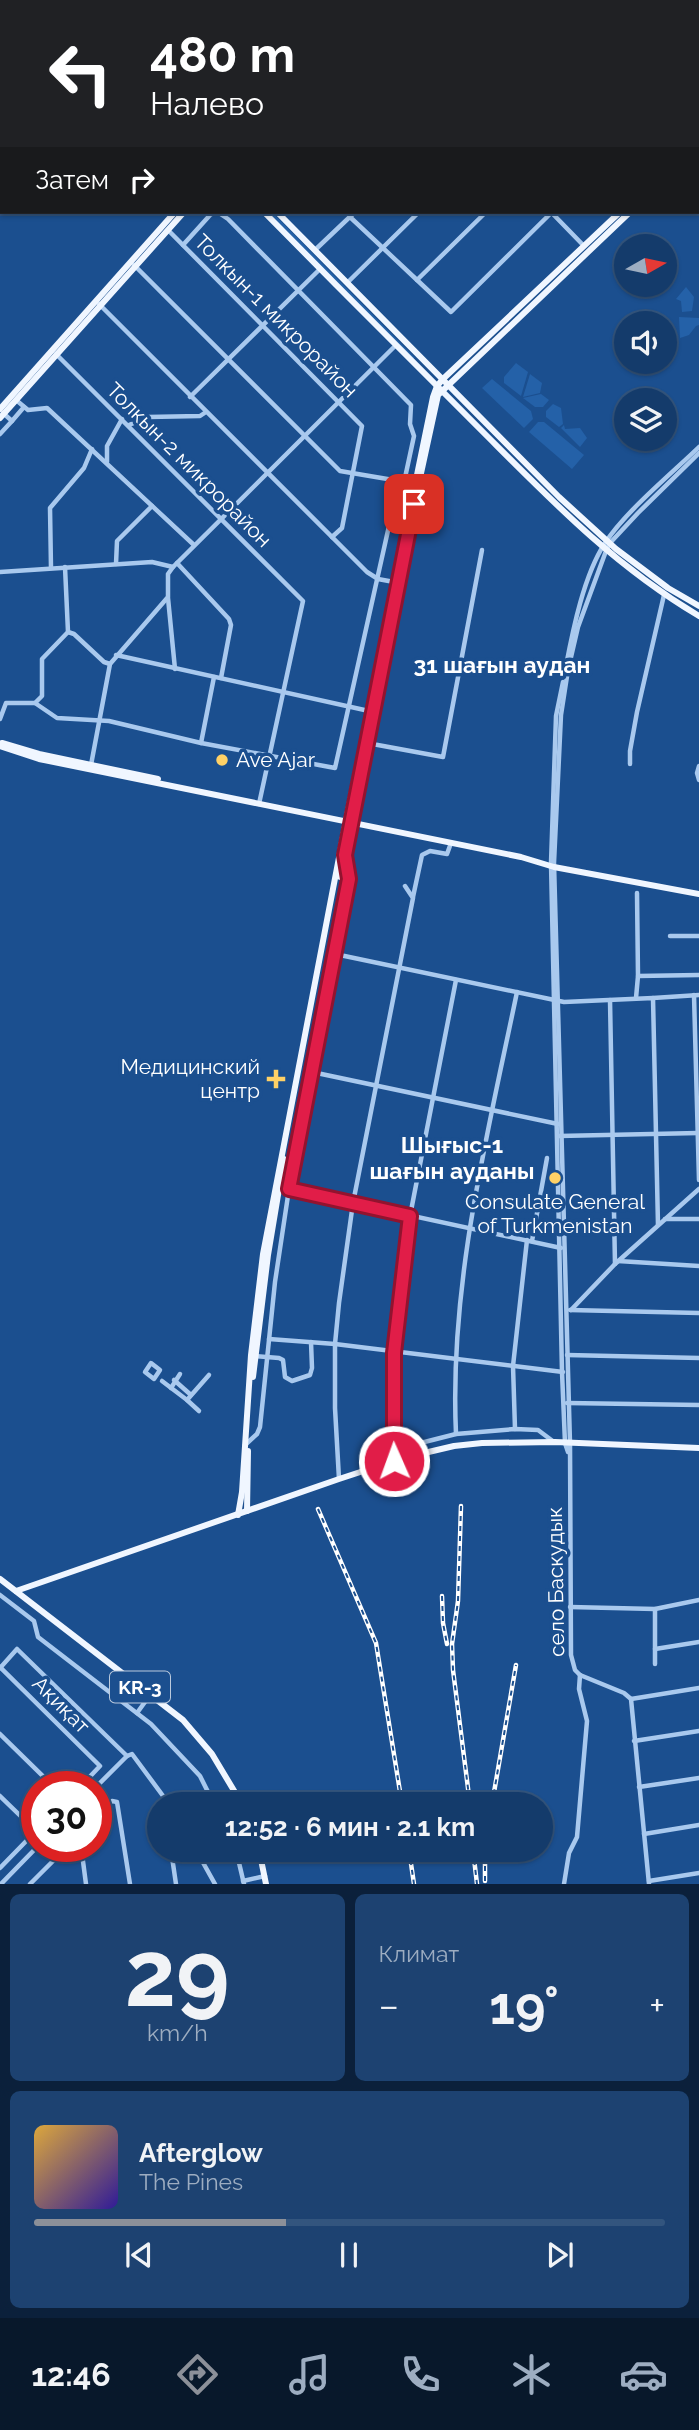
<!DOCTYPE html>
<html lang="ru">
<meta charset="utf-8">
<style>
body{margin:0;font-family:Raleway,sans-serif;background:#1d4271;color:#f1f3f6;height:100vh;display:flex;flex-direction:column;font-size:26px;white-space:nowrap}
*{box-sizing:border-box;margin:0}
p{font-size:23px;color:#9dadc1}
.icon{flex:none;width:38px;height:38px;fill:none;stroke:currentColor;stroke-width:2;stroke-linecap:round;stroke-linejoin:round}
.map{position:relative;height:1884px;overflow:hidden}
.side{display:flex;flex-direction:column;gap:10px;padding:10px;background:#0b203b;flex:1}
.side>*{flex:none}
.hud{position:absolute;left:0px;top:0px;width:700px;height:214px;box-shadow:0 2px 5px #0004,0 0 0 2px #33557e;background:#202124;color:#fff;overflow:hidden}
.needle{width:46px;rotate:81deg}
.fabs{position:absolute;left:614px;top:234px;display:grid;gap:14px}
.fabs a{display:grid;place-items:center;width:63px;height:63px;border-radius:50%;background:#143b6b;box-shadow:0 2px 5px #0004,0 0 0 2px #33557e;font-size:35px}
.speed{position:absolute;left:21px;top:1771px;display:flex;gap:14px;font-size:35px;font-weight:700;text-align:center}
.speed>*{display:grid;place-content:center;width:91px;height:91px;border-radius:50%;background:#143b6b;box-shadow:0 2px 5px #0004,0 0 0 2px #33557e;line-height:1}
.speed .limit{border:10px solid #d22;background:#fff;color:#111}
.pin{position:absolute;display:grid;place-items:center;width:60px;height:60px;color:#fff;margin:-30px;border-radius:14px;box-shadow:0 4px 10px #0006}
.me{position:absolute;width:77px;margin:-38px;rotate:358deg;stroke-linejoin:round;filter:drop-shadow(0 0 5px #0008)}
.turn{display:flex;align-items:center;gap:24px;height:147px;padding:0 35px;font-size:32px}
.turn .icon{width:91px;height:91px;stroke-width:2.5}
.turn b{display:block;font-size:49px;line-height:60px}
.then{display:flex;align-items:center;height:66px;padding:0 35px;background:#0003;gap:14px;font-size:26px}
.big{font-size:52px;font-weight:700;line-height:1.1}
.side .card{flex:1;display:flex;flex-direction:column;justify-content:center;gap:10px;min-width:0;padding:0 24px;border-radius:10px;background:#1d4271}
.side .dial{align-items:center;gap:0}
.dial b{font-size:91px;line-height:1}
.song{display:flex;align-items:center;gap:21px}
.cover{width:84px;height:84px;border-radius:10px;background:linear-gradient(135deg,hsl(40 70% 55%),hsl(250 70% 35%))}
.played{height:7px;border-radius:4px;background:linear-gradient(90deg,#8c9099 40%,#33557e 40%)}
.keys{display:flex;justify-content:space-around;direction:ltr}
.heat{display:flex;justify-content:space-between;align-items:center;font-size:38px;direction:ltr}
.side .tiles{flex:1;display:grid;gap:10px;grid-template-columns:1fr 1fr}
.card:last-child{grid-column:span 2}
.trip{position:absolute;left:147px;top:1792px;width:406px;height:70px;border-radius:35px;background:#143b6b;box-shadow:0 2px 5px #0004,0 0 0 2px #33557e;font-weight:700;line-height:70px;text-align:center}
.dock{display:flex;height:112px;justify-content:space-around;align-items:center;background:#08182b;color:#9dadc1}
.dock .icon{width:49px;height:49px}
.dock .on{color:#8c9099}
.dock b{font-size:32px;color:#f1f3f6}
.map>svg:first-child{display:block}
</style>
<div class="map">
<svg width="699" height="1884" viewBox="0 0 699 1884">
<rect width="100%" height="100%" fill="#1b4f8f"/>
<g fill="#2461a8">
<polygon points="268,212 272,212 415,358 413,358"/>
<polygon points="686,287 694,297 692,311 682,312 681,301 676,299"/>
<polygon points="679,317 699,318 699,325 696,326 689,335 680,338"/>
<polygon points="626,327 626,356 614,348 615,338"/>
<polygon points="516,363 528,372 521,396 504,383 504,377"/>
<polygon points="530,374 542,383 540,393 523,397"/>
<polygon points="492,379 531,411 533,419 524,428 482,388"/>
<polygon points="541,394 549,400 543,407 535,407 523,398"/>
<polygon points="553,404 561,408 563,424 559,427 546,417 546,411"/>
<polygon points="538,422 544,422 584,455 572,469 529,432"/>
<polygon points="564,425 565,429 580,428 587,438 580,447 561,428"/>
</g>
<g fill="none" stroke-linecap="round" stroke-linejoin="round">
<g stroke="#a9c9ee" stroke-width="4.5">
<polyline points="184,0 185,2"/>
<polyline points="346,0 348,2"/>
<polyline points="576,0 577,2"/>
<polyline points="636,0 638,2"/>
<polyline points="501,2 503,0"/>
<polyline points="567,2 569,0"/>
<polyline points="663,2 664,0"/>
<polyline points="698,44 699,43"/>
<polyline points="698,64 699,65"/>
<polyline points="0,110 2,109"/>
<polyline points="551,212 584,246"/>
<polyline points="350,217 417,280 486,212"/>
<polyline points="168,230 362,426 342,528 332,537"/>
<polyline points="315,250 355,212"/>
<polyline points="134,265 340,471 417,484"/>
<polyline points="417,280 451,312 552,212"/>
<polyline points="347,283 419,212"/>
<polyline points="99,304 367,572 378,579 394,582"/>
<polyline points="56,354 303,601 259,804"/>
<polyline points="190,397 320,269"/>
<polyline points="16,400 28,410 47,408 194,545"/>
<polyline points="12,421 24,407"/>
<polyline points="129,425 148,417 200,416 206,412"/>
<polyline points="0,434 12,421 3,413"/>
<polyline points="107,462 107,446 122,419"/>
<polyline points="177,563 229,619 231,625 221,678"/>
<polyline points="116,564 117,541 152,506"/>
<polyline points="51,568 50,508 84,468 92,449"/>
<polyline points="0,572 152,562 173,567"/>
<polyline points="168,598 175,669"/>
<polyline points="68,632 74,634 104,662 110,664"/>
<polyline points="116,655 369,711"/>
<path d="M566,666C573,629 584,575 605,543C626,511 671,474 699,447"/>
<polyline points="563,682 556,716 551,863 562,1372 565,1443 568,1452"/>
<polyline points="35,703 57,718 109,721 201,743 335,768 391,517 400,501 414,436 410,424 411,405 228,219 219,213 211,214 183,245"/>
<polyline points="0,719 6,703 35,703 42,696 42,659 68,632 65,567"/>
<polyline points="201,743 214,677"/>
<polyline points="367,743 443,757 482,550"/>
<polyline points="630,764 630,751 637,712 664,595"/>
<polyline points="91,765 110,664 168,597 168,574 173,567 396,345"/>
<polyline points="699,766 697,773 699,780"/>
<polyline points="413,897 422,855 430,851 447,854 451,843"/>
<polyline points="670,936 699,936"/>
<polyline points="335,954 564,1002 653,998 658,1225"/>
<polyline points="638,976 699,975"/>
<polyline points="694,995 699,1180"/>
<polyline points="636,998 638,976 637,893"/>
<polyline points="653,998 699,995"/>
<polyline points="610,1000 615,1264"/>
<polyline points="312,1072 558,1124"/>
<polyline points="559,1136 698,1133"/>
<polyline points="279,1187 561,1248"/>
<polyline points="665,1219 699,1219"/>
<polyline points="532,1241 547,1158"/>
<polyline points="618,1261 699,1266"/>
<polyline points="570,1310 699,1313"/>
<polyline points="571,1310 615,1264 699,1189"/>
<polyline points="269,1339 335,1344 563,1372"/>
<polyline points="567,1355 699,1358"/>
<polyline points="254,1356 279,1358 283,1360 285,1377 292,1381 310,1375 312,1368 311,1342"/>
<polygon points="151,1363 160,1370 154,1379 145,1372"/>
<polyline points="174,1380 191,1395"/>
<polyline points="162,1381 187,1400"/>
<polyline points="171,1388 180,1374"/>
<polyline points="567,1403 699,1405"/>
<polyline points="199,1411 187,1400 209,1375"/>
<polyline points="515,1429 513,1366 527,1240"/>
<path d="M456,1434C449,1285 487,1137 517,992"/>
<polyline points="245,1445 257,1434 260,1427 275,1282 289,1189 349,879 345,855"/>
<polyline points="393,1450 394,1353 400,1289 410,1216 456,980"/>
<polyline points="394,1461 393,1450 456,1434 515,1429 538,1430 554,1442"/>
<polyline points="339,1479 335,1408 335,1344 339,1303 353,1203 413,898 405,886"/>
<polyline points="0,1595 34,1621 38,1637 151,1724 200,1776 214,1804"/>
<polyline points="570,1607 655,1609 699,1600"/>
<polyline points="655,1649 699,1642"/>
<polyline points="655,1664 655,1609"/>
<polyline points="0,1667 100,1766 80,1787"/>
<polyline points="0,1668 17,1649 127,1756 132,1754 169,1804"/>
<polyline points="631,1699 699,1688"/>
<polyline points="137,1713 150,1695"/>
<polyline points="0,1734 54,1787"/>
<polyline points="634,1741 699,1731"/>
<polyline points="96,1787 127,1756"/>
<polyline points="639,1787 699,1778"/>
<polyline points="0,1796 36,1831"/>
<polyline points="96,1817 112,1801 117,1802 130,1884"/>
<polyline points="644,1834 699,1825"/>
<polyline points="81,1846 86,1884"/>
<polyline points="171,1850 176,1884"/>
<polyline points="196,1850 215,1884"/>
<polyline points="236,1850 244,1884"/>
<polyline points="0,1868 37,1830"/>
<polyline points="243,1881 265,1876"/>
<polyline points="649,1881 699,1873"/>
<polyline points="1,1884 38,1846"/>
<polyline points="30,1884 68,1846"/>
<polyline points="564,1884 569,1853 577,1837 587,1721 579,1689 580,1675"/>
<polyline points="649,1884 631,1699 624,1693 580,1675 575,1670 571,1655 570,1443 554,863 561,715 568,670 578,627 606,551 610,543 638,513 699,453"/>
</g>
<g stroke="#f0f6ff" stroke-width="6">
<polyline points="99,0 102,2"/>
<polyline points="619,0 620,2"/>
<polyline points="627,0 628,2"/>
<polyline points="58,2 62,0"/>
<polyline points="356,2 357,0"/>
<polyline points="365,2 366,0"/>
<polyline points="0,22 2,21"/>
<polyline points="0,27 2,28"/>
<polyline points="698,72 699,73"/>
<polyline points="698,81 699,81"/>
<polyline points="698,136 699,135"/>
<polyline points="698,145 699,144"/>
<path d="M264,212C336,285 409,358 481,430C551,500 613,565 699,616"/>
<polyline points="277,212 559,497 616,549 668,588 699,606"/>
<polyline points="0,409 175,212"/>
<polyline points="0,418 184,212"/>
<polyline points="413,510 438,395 630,212"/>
<polyline points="2,743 39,754 158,779"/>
<polyline points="0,746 39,759 521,857 554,867 699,894"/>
<polyline points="340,877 388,634"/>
<polyline points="253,1377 268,1255 284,1159"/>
<polyline points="247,1511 248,1451"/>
<polyline points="238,1515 242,1492 251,1355 263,1254 346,821 433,397 437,386 443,379 620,212"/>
<polyline points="0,1579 183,1720 212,1754 242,1804"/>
<polyline points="16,1591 339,1479 403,1458 454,1446 482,1443 555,1442 699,1448"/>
<polyline points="259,1850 266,1884"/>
</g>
<g stroke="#fff" stroke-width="4.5">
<g id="rail">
<polyline points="461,1506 458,1601 452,1644 453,1670 470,1804"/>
<polyline points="318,1509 376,1643 402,1804"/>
<polyline points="442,1596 443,1623 447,1644"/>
<polyline points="389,1797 391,1804"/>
<polyline points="492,1804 516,1665"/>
<polyline points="409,1850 414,1884"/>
<polyline points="473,1850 477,1884"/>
<polyline points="485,1881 485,1850"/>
</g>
</g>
<use href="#rail" stroke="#1b4f8f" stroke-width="2" stroke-dasharray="5" stroke-linecap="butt"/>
</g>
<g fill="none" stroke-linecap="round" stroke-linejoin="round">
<g stroke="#92132f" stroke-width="18">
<polyline id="route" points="394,1461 394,1353 410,1216 289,1189 349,879 345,855 414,504"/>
</g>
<use href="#route" stroke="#e11d48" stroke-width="12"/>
</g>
<g fill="#ffd166" stroke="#1b4f8f" stroke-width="2.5">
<circle cx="222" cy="760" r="7"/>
<path d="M272.5 1068.5h7v7h7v7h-7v7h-7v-7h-7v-7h7z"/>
<circle cx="555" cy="1178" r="7"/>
</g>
<g text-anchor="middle" stroke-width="7" stroke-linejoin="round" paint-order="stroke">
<rect fill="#1b4f8f" stroke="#bbcadd" stroke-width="2" x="110" y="1671.5" width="60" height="31" rx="5"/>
<g font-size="19" font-weight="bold" fill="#fff">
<text x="140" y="1694">KR-3</text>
</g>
<g font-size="21" fill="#fff" stroke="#1b4f8f">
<text transform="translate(276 316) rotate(45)" y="7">Толкын-1 микрорайон</text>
<text transform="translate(189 465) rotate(45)" y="7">Толкын-2 микрорайон</text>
<text transform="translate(556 1582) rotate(-91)" y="7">село Баскудык</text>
<text transform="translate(61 1705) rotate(45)" y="7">Ақиқат</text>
</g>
<g font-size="21" fill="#fff" stroke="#1b4f8f" text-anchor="start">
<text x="236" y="767">Ave Ajar</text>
<text x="260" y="1074" text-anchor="end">Медицинский<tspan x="260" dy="24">центр</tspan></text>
<text x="555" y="1209" text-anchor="middle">Consulate General<tspan x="555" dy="24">of Turkmenistan</tspan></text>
</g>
<g font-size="23" font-weight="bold" fill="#fff" stroke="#1b4f8f">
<text x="502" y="673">31 шағын аудан</text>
<text x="452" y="1153">Шығыс-1<tspan x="452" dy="26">шағын ауданы</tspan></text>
</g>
</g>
</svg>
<div class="fabs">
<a><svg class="needle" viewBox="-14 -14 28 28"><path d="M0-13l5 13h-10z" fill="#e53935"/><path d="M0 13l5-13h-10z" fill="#9dadc1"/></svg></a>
<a><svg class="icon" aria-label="sound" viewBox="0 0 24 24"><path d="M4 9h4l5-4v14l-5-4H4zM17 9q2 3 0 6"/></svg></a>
<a><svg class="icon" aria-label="layers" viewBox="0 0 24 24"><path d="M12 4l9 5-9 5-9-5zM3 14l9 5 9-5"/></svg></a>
</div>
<div class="speed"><div class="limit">30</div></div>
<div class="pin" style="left:414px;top:504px;background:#d93025"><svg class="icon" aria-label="arrive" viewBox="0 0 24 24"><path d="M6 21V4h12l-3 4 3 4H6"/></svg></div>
<svg class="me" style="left:394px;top:1461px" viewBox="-20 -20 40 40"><circle r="17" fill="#e11d48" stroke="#fff" stroke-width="3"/><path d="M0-11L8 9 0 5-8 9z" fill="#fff"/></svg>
<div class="trip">12:52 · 6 мин · 2.1 km</div>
<div class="hud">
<div class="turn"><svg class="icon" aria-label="left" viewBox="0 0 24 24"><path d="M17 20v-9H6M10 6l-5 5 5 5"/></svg><div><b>480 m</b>Налево</div></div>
<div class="then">Затем<svg class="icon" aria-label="right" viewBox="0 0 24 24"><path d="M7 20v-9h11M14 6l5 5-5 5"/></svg></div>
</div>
</div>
<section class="side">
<div class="tiles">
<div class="card dial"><b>29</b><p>km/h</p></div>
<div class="card"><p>Климат</p>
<div class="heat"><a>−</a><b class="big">19°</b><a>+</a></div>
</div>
<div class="card">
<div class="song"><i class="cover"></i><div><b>Afterglow</b><p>The Pines</p></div></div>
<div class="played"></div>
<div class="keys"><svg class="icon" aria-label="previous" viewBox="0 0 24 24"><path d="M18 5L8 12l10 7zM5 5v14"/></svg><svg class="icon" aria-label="pause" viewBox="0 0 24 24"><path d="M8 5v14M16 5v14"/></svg><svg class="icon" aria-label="next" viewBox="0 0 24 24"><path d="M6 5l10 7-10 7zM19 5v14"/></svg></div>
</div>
</div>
</section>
<nav class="dock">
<b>12:46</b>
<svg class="icon on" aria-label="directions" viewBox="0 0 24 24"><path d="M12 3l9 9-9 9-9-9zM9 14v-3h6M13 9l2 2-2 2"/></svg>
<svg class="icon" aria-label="music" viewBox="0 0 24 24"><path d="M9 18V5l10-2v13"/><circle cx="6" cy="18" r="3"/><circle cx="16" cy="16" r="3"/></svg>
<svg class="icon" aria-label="phone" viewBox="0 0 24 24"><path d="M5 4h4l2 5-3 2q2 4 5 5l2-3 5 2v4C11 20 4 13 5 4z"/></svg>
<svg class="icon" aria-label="climate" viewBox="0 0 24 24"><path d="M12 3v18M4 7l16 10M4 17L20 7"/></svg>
<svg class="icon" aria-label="car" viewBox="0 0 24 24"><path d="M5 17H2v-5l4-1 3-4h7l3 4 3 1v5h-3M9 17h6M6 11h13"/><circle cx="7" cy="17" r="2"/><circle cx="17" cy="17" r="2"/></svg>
</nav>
